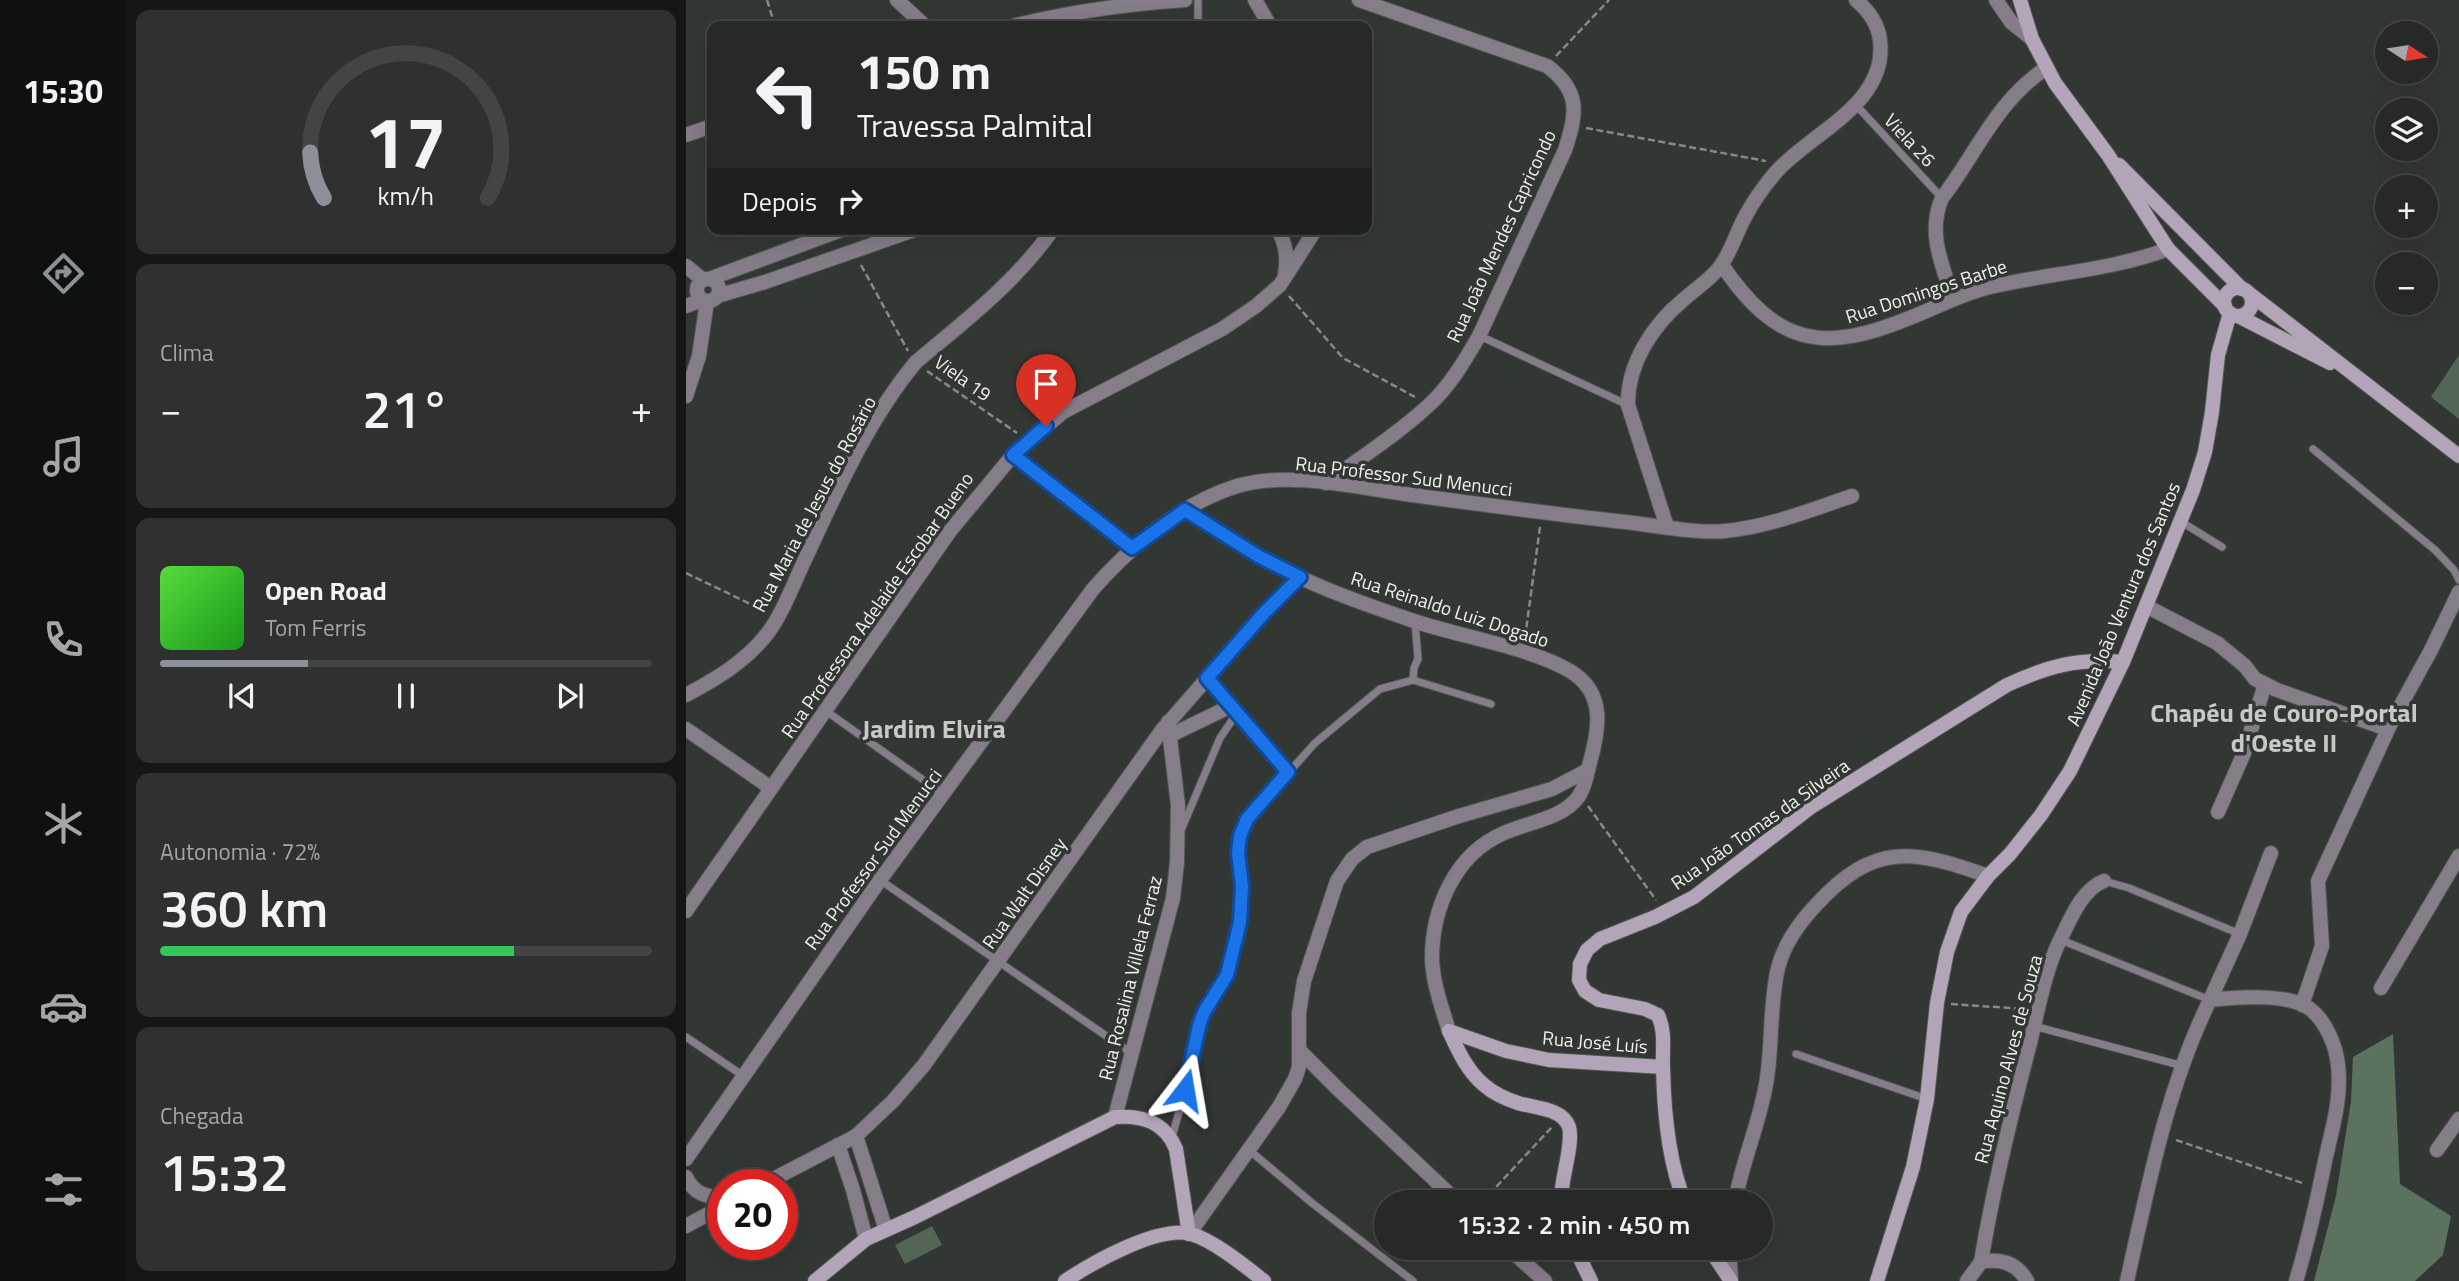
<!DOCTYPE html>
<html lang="pt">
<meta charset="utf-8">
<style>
body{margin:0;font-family:"Titillium Web",sans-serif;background:#2e312f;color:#f1f3f6;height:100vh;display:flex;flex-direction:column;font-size:26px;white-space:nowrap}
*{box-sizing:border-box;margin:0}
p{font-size:23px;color:#a4a6a7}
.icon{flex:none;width:38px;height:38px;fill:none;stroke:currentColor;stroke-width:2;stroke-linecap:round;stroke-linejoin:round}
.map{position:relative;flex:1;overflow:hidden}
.details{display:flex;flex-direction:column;gap:10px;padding:10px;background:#151715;width:560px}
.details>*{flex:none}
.banner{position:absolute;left:21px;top:21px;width:665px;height:214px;border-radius:14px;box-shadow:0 7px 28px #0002,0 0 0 2px #424544;background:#262927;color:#f1f3f6;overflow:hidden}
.needle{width:46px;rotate:102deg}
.buttons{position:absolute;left:1689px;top:21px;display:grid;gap:14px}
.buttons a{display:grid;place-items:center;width:63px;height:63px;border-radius:50%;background:#262927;box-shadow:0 7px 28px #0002,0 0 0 2px #424544;font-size:35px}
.speed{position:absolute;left:21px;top:1169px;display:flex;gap:14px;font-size:35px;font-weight:700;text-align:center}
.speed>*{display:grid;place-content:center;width:91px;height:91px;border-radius:50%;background:#262927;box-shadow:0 7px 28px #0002,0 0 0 2px #424544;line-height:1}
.speed .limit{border:10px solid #d22;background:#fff;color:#111}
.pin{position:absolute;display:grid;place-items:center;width:60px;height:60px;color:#fff;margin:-72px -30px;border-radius:50% 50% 50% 0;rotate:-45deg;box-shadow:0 0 7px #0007}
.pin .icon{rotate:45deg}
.me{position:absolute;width:77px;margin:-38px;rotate:14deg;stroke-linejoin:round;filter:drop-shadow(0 0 5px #0008)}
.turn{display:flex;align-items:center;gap:24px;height:147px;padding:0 35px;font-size:32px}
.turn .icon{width:91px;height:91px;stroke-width:2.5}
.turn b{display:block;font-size:49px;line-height:60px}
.then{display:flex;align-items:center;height:66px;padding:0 35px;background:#0003;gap:14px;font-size:26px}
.big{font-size:52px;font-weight:600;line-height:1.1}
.details .tile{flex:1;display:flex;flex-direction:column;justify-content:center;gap:10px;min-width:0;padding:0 24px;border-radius:14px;background:#2e312f}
.details .dial{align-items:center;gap:0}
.dial svg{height:182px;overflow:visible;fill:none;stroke:#424544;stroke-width:7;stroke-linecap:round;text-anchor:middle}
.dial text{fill:#f1f3f6;stroke:none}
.song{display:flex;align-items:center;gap:21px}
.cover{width:84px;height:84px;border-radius:10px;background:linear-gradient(135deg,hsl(110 70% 55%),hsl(120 70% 35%))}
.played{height:7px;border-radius:4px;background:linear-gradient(90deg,#8c9099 30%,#424544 30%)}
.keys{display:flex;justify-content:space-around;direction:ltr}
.heat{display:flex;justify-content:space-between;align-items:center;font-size:38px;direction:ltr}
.charge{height:10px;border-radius:5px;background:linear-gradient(90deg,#34c759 72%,#424544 0)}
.trip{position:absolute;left:688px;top:1190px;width:399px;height:70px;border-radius:35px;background:#262927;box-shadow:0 7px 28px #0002,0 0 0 2px #424544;font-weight:600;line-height:70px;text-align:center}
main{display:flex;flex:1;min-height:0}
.tab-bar{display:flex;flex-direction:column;width:126px;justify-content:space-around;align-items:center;background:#0f1010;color:#a4a6a7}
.tab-bar .icon{width:49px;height:49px}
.tab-bar .active{color:#8c9099}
.tab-bar b{font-size:32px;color:#f1f3f6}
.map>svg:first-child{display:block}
</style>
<main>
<nav class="tab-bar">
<b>15:30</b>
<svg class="icon active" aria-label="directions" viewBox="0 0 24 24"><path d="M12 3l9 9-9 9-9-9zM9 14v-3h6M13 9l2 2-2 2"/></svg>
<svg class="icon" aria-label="music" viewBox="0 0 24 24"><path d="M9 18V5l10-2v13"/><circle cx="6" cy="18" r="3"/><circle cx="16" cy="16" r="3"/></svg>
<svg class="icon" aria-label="phone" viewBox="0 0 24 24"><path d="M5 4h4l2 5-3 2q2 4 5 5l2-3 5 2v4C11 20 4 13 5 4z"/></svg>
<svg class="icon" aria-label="climate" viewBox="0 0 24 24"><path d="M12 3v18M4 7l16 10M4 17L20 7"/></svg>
<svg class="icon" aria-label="car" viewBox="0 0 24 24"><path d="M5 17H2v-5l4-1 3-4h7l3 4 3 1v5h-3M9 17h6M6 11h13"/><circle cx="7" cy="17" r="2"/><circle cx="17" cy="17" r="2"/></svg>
<svg class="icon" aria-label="filters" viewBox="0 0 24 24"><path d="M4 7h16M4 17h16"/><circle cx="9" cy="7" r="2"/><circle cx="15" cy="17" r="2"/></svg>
</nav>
<section class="details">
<div class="tile dial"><svg viewBox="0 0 100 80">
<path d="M14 69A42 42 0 1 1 86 69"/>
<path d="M14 69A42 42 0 0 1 8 49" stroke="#8c9099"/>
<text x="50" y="56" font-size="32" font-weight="700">17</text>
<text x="50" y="72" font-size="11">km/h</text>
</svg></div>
<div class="tile"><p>Clima</p>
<div class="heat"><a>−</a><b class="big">21°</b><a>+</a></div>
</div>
<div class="tile">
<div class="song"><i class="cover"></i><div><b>Open Road</b><p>Tom Ferris</p></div></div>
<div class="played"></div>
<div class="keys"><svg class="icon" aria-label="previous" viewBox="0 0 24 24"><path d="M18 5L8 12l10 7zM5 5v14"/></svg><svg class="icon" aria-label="pause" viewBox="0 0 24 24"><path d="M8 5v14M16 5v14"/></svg><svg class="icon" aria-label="next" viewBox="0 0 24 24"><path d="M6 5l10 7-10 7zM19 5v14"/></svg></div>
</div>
<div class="tile"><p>Autonomia · 72%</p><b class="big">360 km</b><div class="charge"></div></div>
<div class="tile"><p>Chegada</p><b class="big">15:32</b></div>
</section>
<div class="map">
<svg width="1773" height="1281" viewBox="0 0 1773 1281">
<rect width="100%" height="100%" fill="#333734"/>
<g fill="#536555">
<polygon points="1773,355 1773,419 1745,397"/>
<polygon points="246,1226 256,1245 219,1264 209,1245"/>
</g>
<polygon fill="#5b725e" points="1707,1034 1714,1184 1765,1216 1757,1255 1729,1281 1628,1281 1650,1196 1665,1101 1667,1057"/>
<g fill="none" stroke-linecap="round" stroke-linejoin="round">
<g stroke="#515552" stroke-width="9">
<g id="lane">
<polyline points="512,0 512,26"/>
<polyline points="1169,104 1256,198"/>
<polyline points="794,336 942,405"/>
<polyline points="1627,449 1749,550 1768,570 1773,580"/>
<polyline points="1494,521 1536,547"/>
<polyline points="521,678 602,772"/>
<polyline points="727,680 728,668 732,659 729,622"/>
<polyline points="140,711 257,794"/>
<polyline points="496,828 534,738 551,713"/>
<polyline points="194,880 445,1053"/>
<polyline points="1418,881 1443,888 1554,934"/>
<polyline points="1375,940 1524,1000"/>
<polyline points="1348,1026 1497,1066"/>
<polyline points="0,1037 56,1075"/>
<polyline points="1110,1054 1241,1099"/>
<polyline points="486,1137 503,1076 513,1026 518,1012 541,976 549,942 556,903 552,853 554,836 561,819 629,743 694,689 727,680 805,704"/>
<polyline points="563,1150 626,1203 727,1281"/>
</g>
</g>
<g stroke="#515552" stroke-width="16">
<g id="street">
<polyline points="211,0 239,26"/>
<polyline points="569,0 584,26"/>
<polyline points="1310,0 1325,22 1346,39"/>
<path d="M327,26C383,12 441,4 499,0"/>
<polyline points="0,135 26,126"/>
<path d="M592,229C600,245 602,258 599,275"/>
<path d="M1036,265C1091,346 1137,354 1226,317C1251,307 1274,295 1300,288C1361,273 1424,271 1482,249"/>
<polyline points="0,266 17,280"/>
<polyline points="23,279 158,229"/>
<circle cx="22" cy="290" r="11"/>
<polyline points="31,296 79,282 231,229"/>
<path d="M1267,298C1256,265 1241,232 1256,198C1292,151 1309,103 1360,68"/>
<polyline points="0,306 17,300"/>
<polyline points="0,396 13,356 21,301"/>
<polyline points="327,455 446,548"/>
<path d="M640,483C674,458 712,434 743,405C764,386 779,360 793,336L879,150C891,114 895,91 861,66L673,0"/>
<path d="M499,510C523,525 547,541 571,555C620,584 675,603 728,621C775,637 843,647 884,671C921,693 913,731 903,766C901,775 899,787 893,796C877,819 842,822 818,833C769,854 746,908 746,959C747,984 756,1008 763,1031"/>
<path d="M981,527L942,405C941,364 967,325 997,300C1010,288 1027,278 1036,264C1046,249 1051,231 1060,215C1068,200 1079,185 1090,172C1126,132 1202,104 1194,40C1192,24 1182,10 1170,0"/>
<polyline points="1460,606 1531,643 1559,666 1569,679 1591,690 1701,729"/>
<path d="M0,695C30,679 59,662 81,634C97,614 110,577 122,553C152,488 184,417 230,362C279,321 330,282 367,229"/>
<polyline points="0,729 85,788"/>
<polyline points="483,736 545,706"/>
<polyline points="1532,812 1558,753 1579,684"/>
<polyline points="0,911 264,531 327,455 377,412 536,329 570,306 594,285 630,229"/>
<polyline points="1695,988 1773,856"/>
<polyline points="1524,1000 1554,934 1585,853"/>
<polyline points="1616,1005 1636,946 1632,881 1704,725 1745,650 1773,592"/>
<polyline points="613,1050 653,1090 772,1202"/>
<polyline points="429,1117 487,898 491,863 492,805 482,722"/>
<polyline points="170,1136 200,1230"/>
<polyline points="152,1145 167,1190 180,1239"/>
<polyline points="1751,1150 1773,1119"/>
<path d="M0,1159L194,880L407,589C446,545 494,504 551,486C602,471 668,487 719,494C792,504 866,514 939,522C967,525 1012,534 1039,531C1083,527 1124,510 1166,496"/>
<path d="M0,1177C8,1194 19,1196 37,1199"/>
<polyline points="76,1185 170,1136 207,1101 238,1065 476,730 579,612 614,577"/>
<path d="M1049,1202C1056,1162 1073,1125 1080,1084C1087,1046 1083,1006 1092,968C1098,944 1113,923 1130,905C1188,842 1226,849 1302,876"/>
<polyline points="0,1226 37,1206"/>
<polyline points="503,1234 593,1107 609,1079 613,1067 613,1013 618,981 651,881 666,859 681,847 773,816 866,789 902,770"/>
<polyline points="822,1248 859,1281"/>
<polyline points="1043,1248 1045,1280"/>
<path d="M1295,1262C1307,1189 1324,1119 1343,1047C1352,1011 1358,973 1374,940C1384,920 1396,889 1418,881"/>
<path d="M1281,1281L1295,1262C1315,1258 1331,1263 1341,1281"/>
<path d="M1441,1281C1462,1187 1481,1087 1524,1000C1549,997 1604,993 1624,1009C1640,1021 1650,1046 1652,1065C1656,1098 1646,1129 1639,1161C1631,1201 1622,1241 1610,1281"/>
</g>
</g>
<g stroke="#515552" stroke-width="16">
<g id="secondary">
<polyline points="1334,0 1346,39 1369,83 1422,155 1482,249 1539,306"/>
<polyline points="1433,165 1556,289"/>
<circle cx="1552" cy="302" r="14"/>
<polyline points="1564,294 1773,456"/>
<polyline points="1552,316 1644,363"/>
<path d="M763,1031C772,1051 782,1072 798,1085C808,1094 820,1099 832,1103C848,1108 877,1108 883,1127C888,1144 874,1181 875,1202"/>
<polyline points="763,1031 820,1051 863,1060 977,1067"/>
<path d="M999,1202C982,1162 978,1112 977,1068C976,1049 980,1033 972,1015L959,1009L913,1000L899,991L893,980L894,964L901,950L914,939L969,917L1008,897L1125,807L1321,685C1362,666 1392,658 1437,662"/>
<polyline points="889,1248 905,1281"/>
<polyline points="1023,1248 1045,1281"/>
<path d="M129,1281L180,1239L229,1217L429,1117C457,1115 479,1122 490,1149L503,1234"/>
<path d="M379,1281C406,1263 472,1225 505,1234C527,1240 559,1266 578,1281"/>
<polyline points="1191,1281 1227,1167 1241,1099 1251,1003 1261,952 1275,912 1302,876 1324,854 1355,815 1384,771 1437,662 1507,490 1519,452 1526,412 1532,355 1544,313"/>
</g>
</g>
<g stroke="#868986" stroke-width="2.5" stroke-dasharray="7 3.5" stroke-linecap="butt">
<polyline points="81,0 89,26"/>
<polyline points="870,56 923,0"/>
<polyline points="900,128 1080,161"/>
<polyline points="175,265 222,351"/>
<polyline points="603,296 657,358 729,397"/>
<polyline points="241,371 331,433"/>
<polyline points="0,573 79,611"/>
<polyline points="839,638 854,527"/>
<polyline points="902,806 970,900"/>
<polyline points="1265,1004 1338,1009"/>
<polyline points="1490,1140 1619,1184"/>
<polyline points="796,1202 866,1127"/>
</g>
<use href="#lane" stroke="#857d88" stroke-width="7"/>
<use href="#street" stroke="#857d88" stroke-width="14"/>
<use href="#secondary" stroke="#b1a5b7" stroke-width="14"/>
</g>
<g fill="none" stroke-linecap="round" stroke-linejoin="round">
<g stroke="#114b97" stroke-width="18">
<polyline id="route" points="360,426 327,455 446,548 499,510 572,556 614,577 579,612 521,678 602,772 561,819 554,836 552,853 556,886 554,922 541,975 518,1012 513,1026 499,1090"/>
</g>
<use href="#route" stroke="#1a73e8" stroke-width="12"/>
</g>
<g text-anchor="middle" stroke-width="7" stroke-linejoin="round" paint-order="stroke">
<g font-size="19" fill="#eff1ef" stroke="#333734">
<text transform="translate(1224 140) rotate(47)" y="7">Viela 26</text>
<text transform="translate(815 236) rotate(-65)" y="7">Rua João Mendes Capricondo</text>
<text transform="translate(1240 291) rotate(-18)" y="7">Rua Domingos Barbe</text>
<text transform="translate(277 378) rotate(35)" y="7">Viela 19</text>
<text transform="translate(718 476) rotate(7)" y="7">Rua Professor Sud Menucci</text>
<text transform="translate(128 504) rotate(-62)" y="7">Rua Maria de Jesus do Rosário</text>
<text transform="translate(1437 604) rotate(-67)" y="7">Avenida João Ventura dos Santos</text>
<text transform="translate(191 605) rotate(-55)" y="7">Rua Professora Adelaide Escobar Bueno</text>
<text transform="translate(764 609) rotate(18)" y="7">Rua Reinaldo Luiz Dogado</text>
<text transform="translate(1074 824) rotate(-35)" y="7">Rua João Tomas da Silveira</text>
<text transform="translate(187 859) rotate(-54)" y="7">Rua Professor Sud Menucci</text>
<text transform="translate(338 893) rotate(-55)" y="7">Rua Walt Disney</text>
<text transform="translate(444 978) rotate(-76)" y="7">Rua Rosalina Villela Ferraz</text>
<text transform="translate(909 1042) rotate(5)" y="7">Rua José Luís</text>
<text transform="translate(1322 1059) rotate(-75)" y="7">Rua Aquino Alves de Souza</text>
</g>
<g font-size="26" font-weight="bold" fill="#c5cac5" stroke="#333734">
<text x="1598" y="722">Chapéu de Couro-Portal<tspan x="1598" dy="30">d'Oeste II</tspan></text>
<text x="248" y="738">Jardim Elvira</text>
</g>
</g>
</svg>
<div class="buttons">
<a><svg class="needle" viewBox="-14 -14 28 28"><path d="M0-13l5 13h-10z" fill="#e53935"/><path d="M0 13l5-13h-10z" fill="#a4a6a7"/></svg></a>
<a><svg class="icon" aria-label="layers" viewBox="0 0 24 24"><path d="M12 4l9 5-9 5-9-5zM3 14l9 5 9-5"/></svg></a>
<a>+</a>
<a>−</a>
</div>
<div class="speed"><div class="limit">20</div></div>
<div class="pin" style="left:360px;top:426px;background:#d93025"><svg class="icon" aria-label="arrive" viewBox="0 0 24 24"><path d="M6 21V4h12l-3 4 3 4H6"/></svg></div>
<svg class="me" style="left:499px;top:1090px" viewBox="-20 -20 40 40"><path d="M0-17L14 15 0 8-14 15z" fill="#1a73e8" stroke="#fff" stroke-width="4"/></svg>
<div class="trip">15:32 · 2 min · 450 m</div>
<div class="banner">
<div class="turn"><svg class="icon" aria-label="left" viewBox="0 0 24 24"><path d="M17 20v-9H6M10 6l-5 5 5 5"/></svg><div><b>150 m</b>Travessa Palmital</div></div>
<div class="then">Depois<svg class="icon" aria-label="right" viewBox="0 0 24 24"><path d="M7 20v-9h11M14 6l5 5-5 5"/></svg></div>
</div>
</div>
</main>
